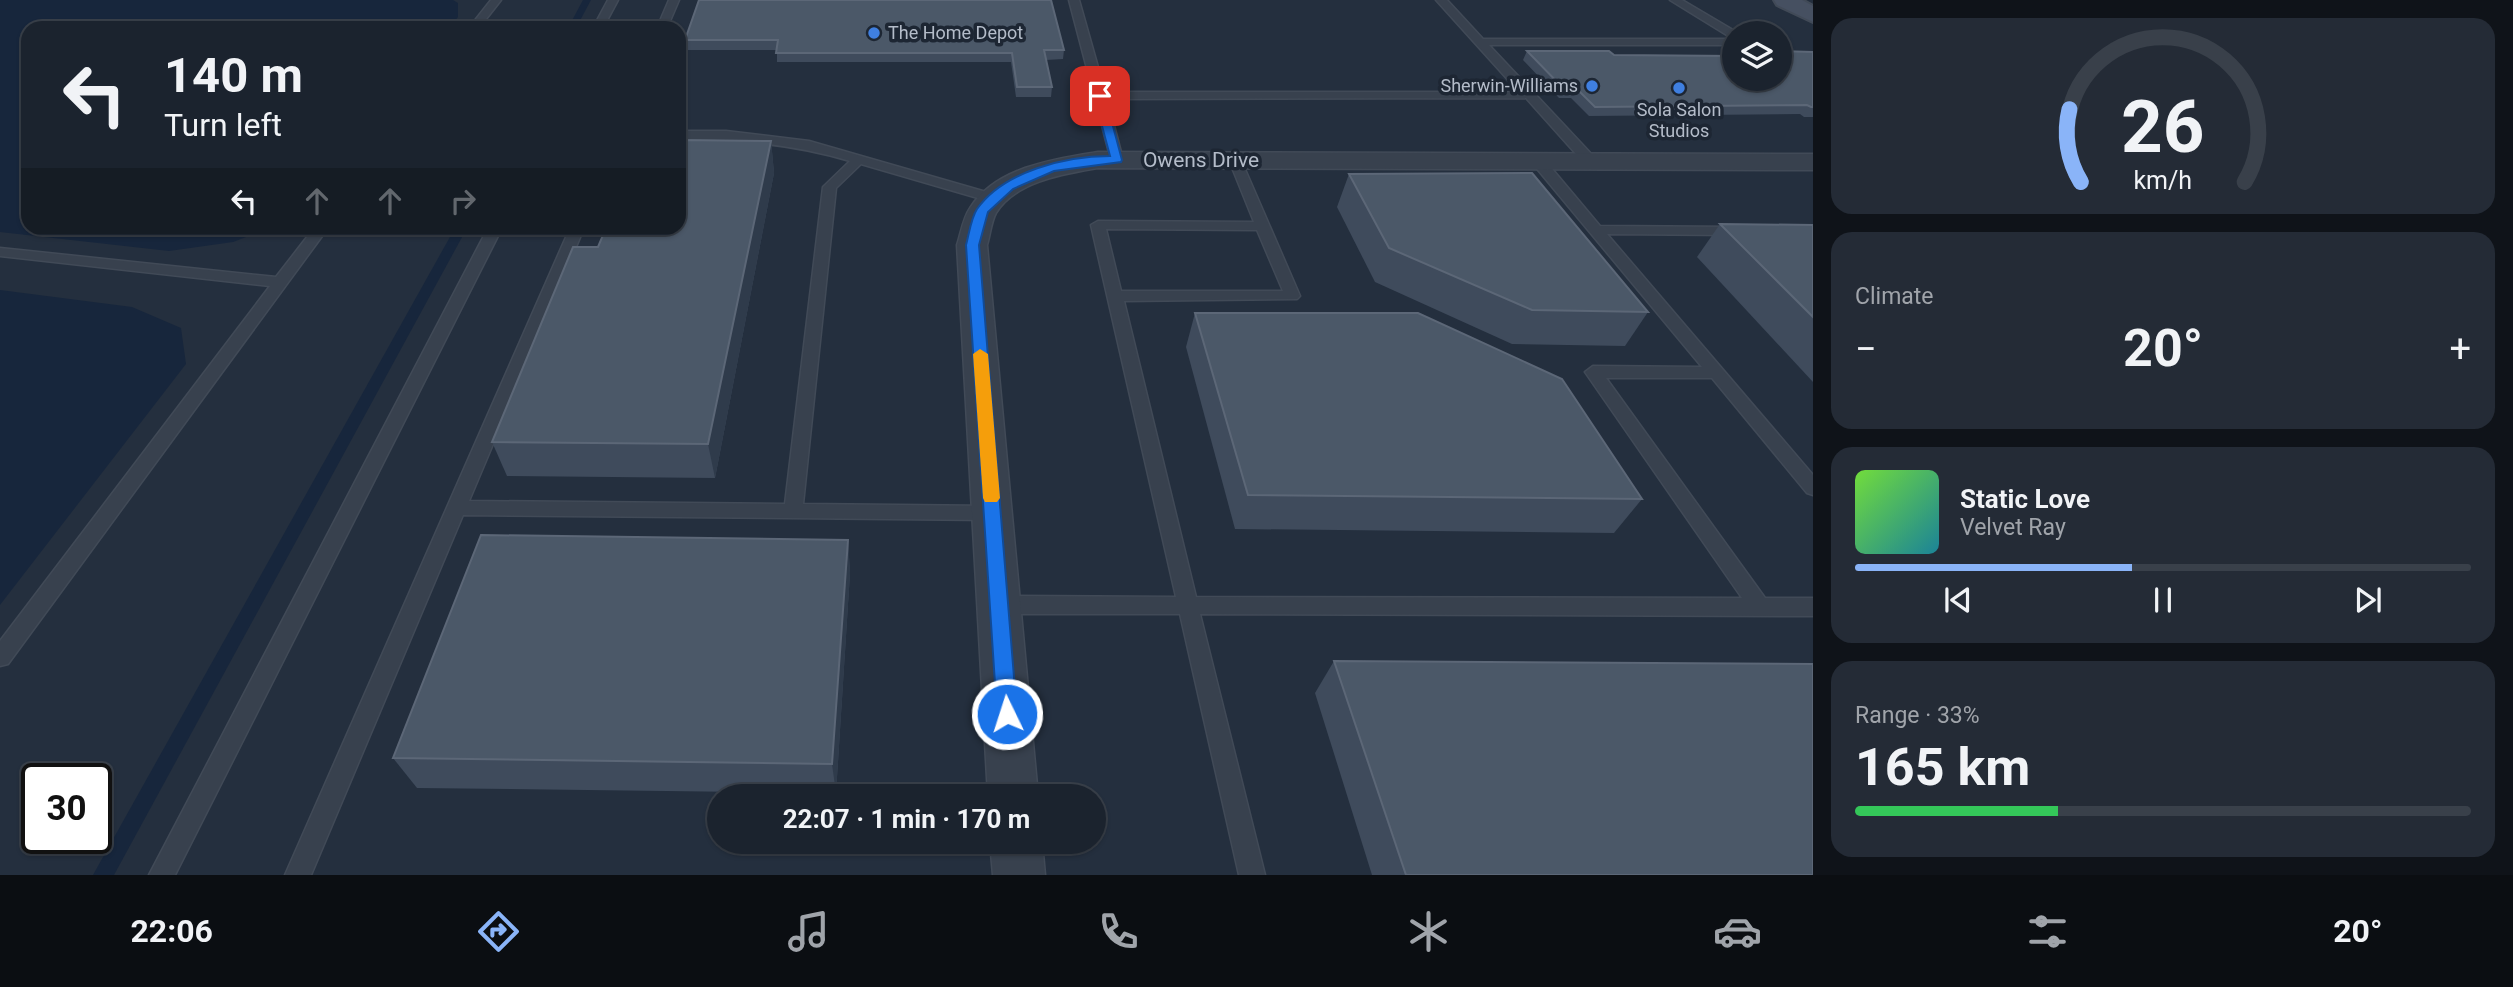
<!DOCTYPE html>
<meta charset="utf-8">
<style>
body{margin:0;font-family:Roboto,sans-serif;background:#242b36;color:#f1f3f6;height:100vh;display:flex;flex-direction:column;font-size:26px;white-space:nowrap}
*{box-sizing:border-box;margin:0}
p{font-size:23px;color:#a0a4aa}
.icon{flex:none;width:38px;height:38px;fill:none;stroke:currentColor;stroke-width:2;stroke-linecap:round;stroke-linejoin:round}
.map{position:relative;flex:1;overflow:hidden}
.details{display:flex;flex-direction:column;gap:18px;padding:18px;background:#0f1319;width:700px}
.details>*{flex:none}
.banner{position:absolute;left:21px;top:21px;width:665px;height:214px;border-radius:21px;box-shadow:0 2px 5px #0004,0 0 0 2px #39404a;background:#1b232e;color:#f1f3f6;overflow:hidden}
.tools{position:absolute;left:1722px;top:21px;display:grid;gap:14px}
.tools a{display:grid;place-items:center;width:70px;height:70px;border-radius:50%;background:#1b232e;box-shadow:0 2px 5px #0004,0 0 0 2px #39404a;font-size:35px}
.speed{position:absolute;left:21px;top:763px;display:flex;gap:14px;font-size:35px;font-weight:700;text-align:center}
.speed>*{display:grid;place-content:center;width:91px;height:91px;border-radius:50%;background:#1b232e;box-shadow:0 2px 5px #0004,0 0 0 2px #39404a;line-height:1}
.speed .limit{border:4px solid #111;border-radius:10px;background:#fff;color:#111}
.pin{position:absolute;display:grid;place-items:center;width:60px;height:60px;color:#fff;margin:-30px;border-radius:14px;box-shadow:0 4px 10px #0006}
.me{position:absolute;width:77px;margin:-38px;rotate:356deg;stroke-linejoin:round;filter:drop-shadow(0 0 5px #0008)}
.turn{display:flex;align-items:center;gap:24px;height:147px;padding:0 28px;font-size:32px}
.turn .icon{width:91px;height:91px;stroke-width:2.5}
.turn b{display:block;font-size:49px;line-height:60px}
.lanes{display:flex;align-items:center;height:66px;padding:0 28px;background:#0003;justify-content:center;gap:35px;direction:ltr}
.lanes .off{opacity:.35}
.big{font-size:52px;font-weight:700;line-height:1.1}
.details .tile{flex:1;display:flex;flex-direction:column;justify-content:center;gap:10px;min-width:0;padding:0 24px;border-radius:21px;background:#242b36}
.details .dial{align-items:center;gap:0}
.dial svg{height:182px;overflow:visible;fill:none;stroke:#39404a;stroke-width:7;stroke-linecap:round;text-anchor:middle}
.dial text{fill:#f1f3f6;stroke:none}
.song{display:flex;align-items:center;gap:21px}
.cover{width:84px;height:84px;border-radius:10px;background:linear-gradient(135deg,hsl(100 70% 55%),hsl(190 70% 35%))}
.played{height:7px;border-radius:4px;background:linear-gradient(90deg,#8ab4f8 45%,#39404a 45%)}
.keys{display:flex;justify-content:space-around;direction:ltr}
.heat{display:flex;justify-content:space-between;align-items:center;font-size:38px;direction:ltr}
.charge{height:10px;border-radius:5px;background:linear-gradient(90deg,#34c759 33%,#39404a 0)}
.trip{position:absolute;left:707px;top:784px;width:399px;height:70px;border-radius:35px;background:#1b232e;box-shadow:0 2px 5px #0004,0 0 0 2px #39404a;font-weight:700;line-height:70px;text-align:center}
.dock{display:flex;height:112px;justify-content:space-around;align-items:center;background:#0b0e12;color:#a0a4aa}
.dock .icon{width:49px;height:49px}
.dock .active{color:#8ab4f8}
.dock b{font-size:32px;color:#f1f3f6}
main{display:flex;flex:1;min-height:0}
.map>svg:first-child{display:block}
</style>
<main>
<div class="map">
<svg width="1813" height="875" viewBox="0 0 1813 875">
<rect width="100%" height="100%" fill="#242f3e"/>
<g fill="#17263c">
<polygon points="0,0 453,0 458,3 458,17 449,28 28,28 28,228 270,228 233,242 169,251 0,232"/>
<polygon points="0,290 132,307 181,328 186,364 0,605"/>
</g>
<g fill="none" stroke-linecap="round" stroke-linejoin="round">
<g fill="#17263c" fill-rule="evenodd">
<polygon points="583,0 591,0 576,28 568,28"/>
<polygon points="455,228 467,228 114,875 93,875"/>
</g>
<g stroke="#414a57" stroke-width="3">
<g id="lane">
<polygon points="491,0 501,0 479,28 469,28"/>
<polygon points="608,0 618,0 603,28 593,28"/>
<polygon points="669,0 679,0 667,28 657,28"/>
<polygon points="1069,0 1079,0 1105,92 1519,92 1436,0 1447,0 1483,39 1734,39 1734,45 1489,45 1595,158 1596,161 1590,165 1585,164 1526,98 1107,99 1123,160 1117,164 1111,160"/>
<polygon points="1670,0 1682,0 1738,33 1734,33 1734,38 1730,37"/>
<path d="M679,131H726L809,141L1000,196V202L995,203L861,164L836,188L803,504L993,506L1000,508L1002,513L1000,518L993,520L463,515L311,875H285L570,228H584L469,501L785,504L823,187L850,161C794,144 737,139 679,139Z"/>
<path d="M1235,156L1241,160L1300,296L1297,299L1124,301L1196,597L1742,598L1585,372L1593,366L1702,367L1533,164L1532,161L1538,157L1543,158L1600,226L1736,227L1743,231L1736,235L1607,234L1813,475V495L1807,493L1712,378H1606L1765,598H1813V616L1200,614L1265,875H1239L1180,614H999L992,611L989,605L992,599L999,596L1176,597L1091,225L1098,221L1254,222L1229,160ZM1106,229L1257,230L1283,291H1121Z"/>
<polygon points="314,228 328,228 8,664 0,666 0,641 270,286 0,256 0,248 276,277"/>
<polygon points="488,228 502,228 175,875 149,875"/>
</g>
</g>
<g stroke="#414a57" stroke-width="3">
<g id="street">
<path d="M1098,152L1813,154V170L1098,168C1064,174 1016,181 996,213C991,222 990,236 987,245L1038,796H988L957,245C961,233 963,218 970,208C996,167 1054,159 1098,152Z"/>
<polygon points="990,842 1042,842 1045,875 993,875"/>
</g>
</g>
<g stroke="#414a57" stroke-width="4">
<polygon id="secondary" points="1774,0 1802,0 1813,6 1813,22 1777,5"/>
</g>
<use href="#lane" fill="#38414e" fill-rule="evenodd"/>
<use href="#street" fill="#38414e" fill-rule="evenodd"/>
<use href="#secondary" fill="#465061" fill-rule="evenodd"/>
</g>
<g fill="#3f4b5c">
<polygon points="699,0 1064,50 1063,59 1046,60 1052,87 1051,97 1016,97 1011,62 777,62 777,50 686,50 685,40"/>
<polygon points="1527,51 1614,55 1734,56 1813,52 1813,117 1804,117 1800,114 1589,116 1571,98 1559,98 1523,60"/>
<polygon points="771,141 774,173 715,478 507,476 492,442 598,247"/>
<polygon points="1349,174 1648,312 1625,346 1512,344 1375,282 1337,207"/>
<polygon points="1720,224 1813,225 1813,382 1697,257"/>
<polygon points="1195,313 1642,499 1614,533 1235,529 1186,347"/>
<polygon points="848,540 850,573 836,793 417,788 393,758"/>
<polygon points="1334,661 1813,875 1372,875 1315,693"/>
</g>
<g fill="#2f3b4b">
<polygon points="771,141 774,173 715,478 708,444"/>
<polygon points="848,540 850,573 836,793 832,764"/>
</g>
<g fill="#4b5868" stroke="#5c6777" stroke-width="2">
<polygon points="699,0 1051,0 1064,50 1044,50 1052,87 1017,87 1012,53 776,53 778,40 685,40"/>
<polygon points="1527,51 1609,51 1614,55 1734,56 1734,79 1780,79 1780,51 1813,52 1813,107 1811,107 1807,105 1595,107 1576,88 1563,88"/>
<polygon points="679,140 771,141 708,444 492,442 573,247 598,247 606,228 679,228"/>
<polygon points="1532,173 1648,312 1532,310 1389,248 1349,174"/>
<polygon points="1720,224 1813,225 1813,317"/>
<polygon points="1195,313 1418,313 1562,379 1642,499 1248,495"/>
<polygon points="481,535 848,540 832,764 393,758"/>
<polygon points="1334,661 1813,664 1813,875 1406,875"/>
</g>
<path fill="#1a73e8" stroke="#114b97" stroke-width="2" d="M1100,93L1105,96L1122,160L1121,162L1054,171L1013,189L988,212L979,245L1017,714L1014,721L1007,723L1000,721L997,714L966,245C969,234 971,218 977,209C1004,171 1066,156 1110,156L1094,96Z"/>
<polygon fill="#f59e0b" points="980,349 988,354 1000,498 997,502 985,502 983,498 973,354"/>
<g fill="#3f7fe0" stroke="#1d2633" stroke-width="2.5">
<circle cx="874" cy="33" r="7"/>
<circle cx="1592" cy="86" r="7"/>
<circle cx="1679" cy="88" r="7"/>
</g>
<g text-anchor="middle" stroke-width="7" stroke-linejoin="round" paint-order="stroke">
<g font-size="18" fill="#b4bcc9" stroke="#1d2633" text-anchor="start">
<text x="888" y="39">The Home Depot</text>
<text x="1578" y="92" text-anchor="end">Sherwin-Williams</text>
<text x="1679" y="116" text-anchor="middle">Sola Salon<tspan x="1679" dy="21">Studios</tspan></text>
</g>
<g font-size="21" fill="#b4bcc9" stroke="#1d2633">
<text x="1201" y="167">Owens Drive</text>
</g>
</g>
</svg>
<div class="tools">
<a><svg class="icon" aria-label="layers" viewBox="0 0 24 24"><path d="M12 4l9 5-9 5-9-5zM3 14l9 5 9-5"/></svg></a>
</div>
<div class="speed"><div class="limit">30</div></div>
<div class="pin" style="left:1100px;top:96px;background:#d93025"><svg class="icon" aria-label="arrive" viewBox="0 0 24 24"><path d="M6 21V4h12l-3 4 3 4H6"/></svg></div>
<svg class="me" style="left:1007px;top:714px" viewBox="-20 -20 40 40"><circle r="17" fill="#1a73e8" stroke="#fff" stroke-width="3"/><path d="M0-11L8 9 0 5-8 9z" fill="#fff"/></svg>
<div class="trip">22:07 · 1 min · 170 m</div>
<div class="banner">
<div class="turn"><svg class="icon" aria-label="left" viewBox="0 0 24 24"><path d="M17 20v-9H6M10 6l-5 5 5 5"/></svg><div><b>140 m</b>Turn left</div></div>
<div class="lanes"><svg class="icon" aria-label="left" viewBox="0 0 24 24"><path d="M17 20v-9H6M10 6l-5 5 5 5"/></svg><svg class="icon off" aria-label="ahead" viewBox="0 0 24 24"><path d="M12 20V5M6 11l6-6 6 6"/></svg><svg class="icon off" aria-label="ahead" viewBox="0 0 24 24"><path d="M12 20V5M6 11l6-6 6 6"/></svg><svg class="icon off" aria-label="right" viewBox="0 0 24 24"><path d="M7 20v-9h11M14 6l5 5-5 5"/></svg></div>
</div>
</div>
<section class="details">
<div class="tile dial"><svg viewBox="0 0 100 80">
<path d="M14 69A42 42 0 1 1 86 69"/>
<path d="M14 69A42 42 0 0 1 9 37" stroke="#8ab4f8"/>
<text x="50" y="56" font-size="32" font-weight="700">26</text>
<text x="50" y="72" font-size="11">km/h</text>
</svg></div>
<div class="tile"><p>Climate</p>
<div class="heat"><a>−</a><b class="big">20°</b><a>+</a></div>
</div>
<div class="tile">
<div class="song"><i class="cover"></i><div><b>Static Love</b><p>Velvet Ray</p></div></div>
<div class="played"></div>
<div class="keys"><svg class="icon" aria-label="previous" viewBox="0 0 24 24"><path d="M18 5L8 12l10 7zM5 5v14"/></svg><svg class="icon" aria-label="pause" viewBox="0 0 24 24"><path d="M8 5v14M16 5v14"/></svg><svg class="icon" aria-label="next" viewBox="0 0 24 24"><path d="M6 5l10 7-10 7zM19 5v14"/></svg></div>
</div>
<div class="tile"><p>Range · 33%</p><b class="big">165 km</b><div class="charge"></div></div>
</section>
</main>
<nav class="dock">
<b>22:06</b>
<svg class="icon active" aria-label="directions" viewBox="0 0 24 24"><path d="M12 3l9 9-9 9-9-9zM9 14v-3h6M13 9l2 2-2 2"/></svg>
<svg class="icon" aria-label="music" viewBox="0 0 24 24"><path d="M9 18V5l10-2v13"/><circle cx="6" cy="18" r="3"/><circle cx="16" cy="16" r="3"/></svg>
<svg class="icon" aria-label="phone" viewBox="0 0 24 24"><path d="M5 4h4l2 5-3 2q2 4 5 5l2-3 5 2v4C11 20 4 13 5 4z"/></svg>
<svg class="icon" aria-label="climate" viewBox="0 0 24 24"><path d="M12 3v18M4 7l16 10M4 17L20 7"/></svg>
<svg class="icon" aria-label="car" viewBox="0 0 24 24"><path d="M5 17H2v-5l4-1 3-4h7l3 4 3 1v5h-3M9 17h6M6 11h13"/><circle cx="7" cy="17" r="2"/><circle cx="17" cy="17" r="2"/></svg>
<svg class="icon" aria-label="filters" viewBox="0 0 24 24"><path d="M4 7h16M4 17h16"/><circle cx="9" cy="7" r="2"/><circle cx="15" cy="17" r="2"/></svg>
<b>20°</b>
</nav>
